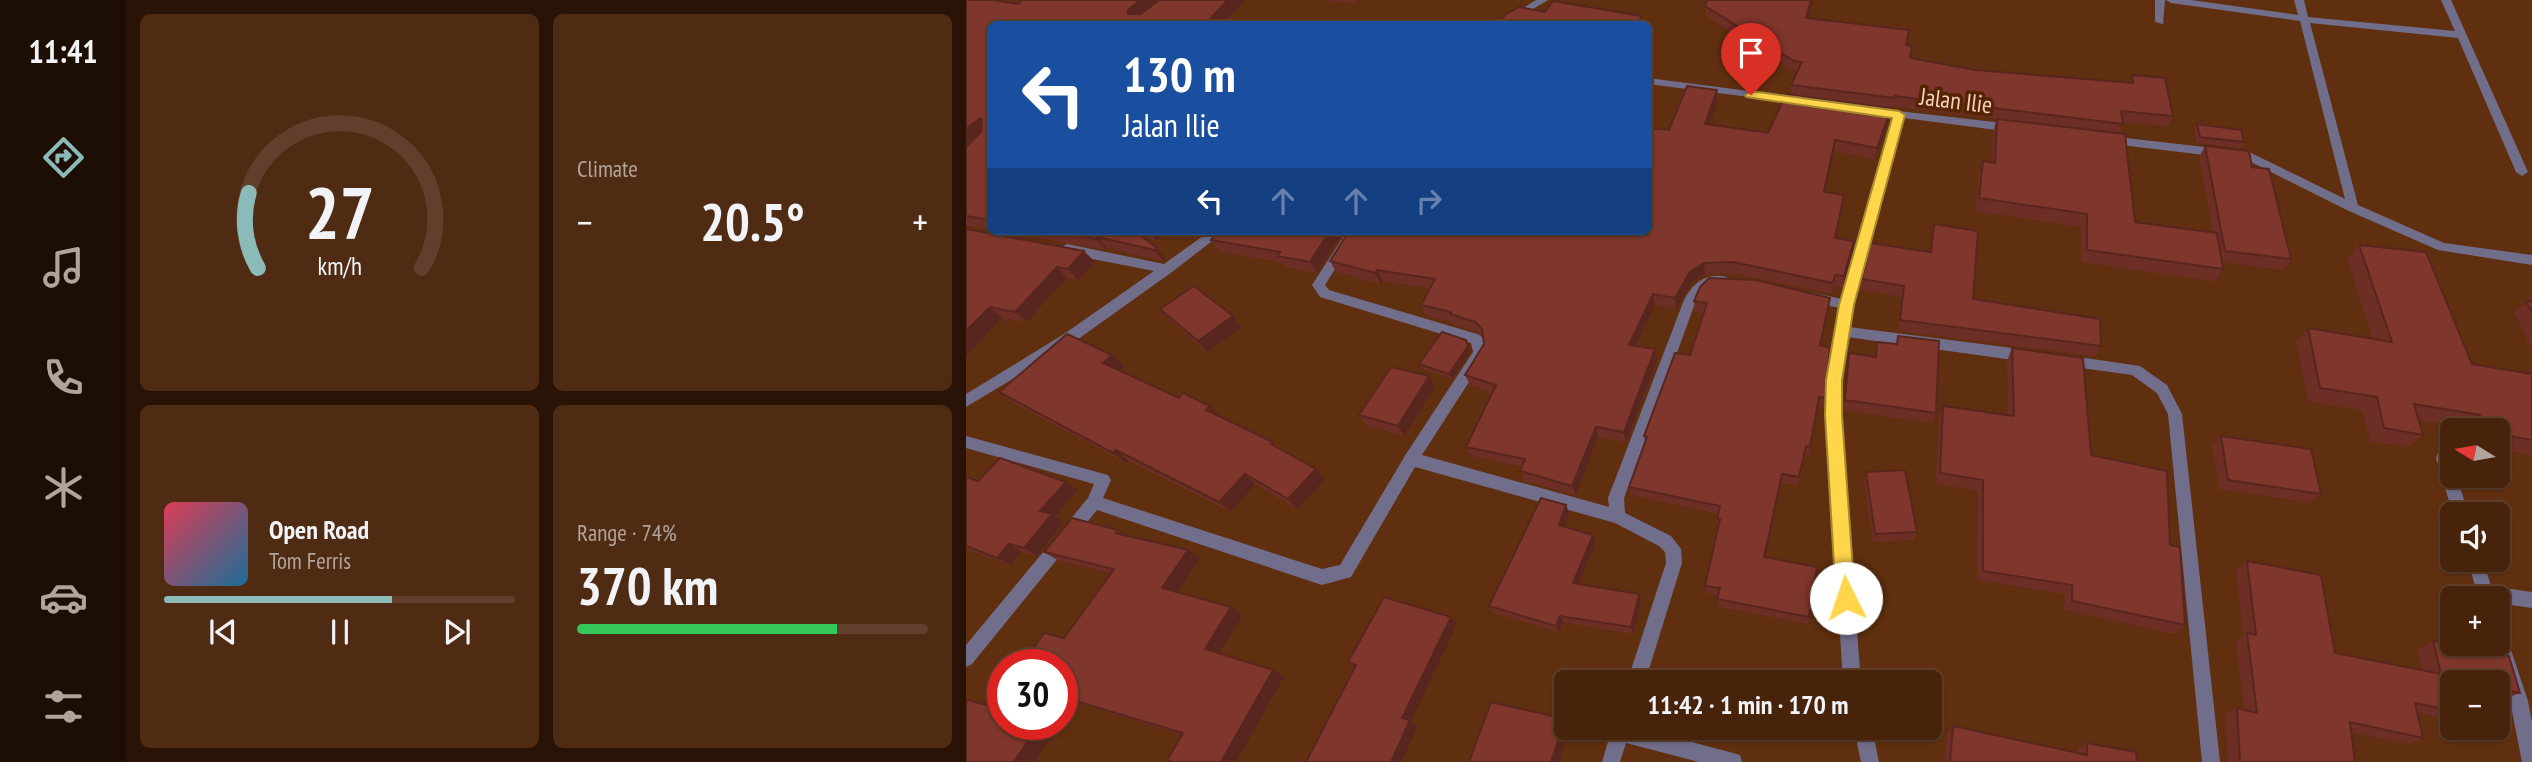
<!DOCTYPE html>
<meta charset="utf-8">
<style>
body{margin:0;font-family:"PT Sans Narrow",sans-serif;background:#4f2b14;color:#f1f3f6;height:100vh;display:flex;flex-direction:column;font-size:26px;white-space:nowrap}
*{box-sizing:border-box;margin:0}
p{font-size:23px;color:#b1a49d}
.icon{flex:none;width:38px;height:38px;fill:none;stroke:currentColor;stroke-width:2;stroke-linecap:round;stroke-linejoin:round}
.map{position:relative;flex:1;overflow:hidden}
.drawer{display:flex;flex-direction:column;gap:14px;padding:14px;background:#281306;width:840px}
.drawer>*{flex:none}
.guide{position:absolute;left:21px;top:21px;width:665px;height:214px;border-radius:10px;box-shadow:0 2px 5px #0004,0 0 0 2px #60402c;background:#1a4fa0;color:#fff;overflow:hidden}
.needle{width:46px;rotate:281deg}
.tools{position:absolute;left:1474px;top:418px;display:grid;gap:14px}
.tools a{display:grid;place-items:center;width:70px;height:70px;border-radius:10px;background:#48230b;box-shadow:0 2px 5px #0004,0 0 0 2px #60402c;font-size:35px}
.speed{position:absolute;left:21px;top:649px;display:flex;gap:14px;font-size:35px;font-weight:700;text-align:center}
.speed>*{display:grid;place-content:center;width:91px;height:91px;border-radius:50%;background:#48230b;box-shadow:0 2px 5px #0004,0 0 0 2px #60402c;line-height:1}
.speed .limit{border:10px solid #d22;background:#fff;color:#111}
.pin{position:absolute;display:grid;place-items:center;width:60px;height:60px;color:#fff;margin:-72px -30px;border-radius:50% 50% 50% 0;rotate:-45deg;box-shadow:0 0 7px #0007}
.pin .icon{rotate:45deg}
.me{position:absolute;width:77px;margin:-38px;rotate:356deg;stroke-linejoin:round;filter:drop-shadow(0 0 5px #0008)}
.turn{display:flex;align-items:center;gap:24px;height:147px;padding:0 21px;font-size:32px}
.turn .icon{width:91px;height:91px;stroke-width:2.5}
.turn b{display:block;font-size:49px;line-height:60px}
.lanes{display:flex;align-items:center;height:66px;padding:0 21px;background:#0003;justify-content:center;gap:35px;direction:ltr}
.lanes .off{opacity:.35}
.big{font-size:52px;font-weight:600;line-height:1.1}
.drawer .card{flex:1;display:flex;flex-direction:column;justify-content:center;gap:10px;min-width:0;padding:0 24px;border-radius:10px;background:#4f2b14}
.drawer .dial{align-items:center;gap:0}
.dial svg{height:182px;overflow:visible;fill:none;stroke:#60402c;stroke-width:7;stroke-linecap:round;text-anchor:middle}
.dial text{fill:#f1f3f6;stroke:none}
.song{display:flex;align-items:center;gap:21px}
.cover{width:84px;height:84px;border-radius:10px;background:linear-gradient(135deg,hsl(350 70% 55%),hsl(200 70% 35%))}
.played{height:7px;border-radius:4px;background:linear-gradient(90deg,#8bbbb9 65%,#60402c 65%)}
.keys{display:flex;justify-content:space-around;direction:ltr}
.heat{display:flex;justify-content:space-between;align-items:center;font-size:38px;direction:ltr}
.charge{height:10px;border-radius:5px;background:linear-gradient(90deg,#34c759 74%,#60402c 0)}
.drawer .tiles{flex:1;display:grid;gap:14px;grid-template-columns:repeat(2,1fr)}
.trip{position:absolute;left:588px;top:670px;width:388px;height:70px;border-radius:10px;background:#48230b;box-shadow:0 2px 5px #0004,0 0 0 2px #60402c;font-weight:600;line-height:70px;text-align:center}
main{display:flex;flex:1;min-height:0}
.menu{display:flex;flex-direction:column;width:126px;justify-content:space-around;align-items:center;background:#1d0e04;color:#b1a49d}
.menu .icon{width:49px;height:49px}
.menu .active{color:#8bbbb9}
.menu b{font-size:32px;color:#f1f3f6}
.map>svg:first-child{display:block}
</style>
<main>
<nav class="menu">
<b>11:41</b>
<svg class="icon active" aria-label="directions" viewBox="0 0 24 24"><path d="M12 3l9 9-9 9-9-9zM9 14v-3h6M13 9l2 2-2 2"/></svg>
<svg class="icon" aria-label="music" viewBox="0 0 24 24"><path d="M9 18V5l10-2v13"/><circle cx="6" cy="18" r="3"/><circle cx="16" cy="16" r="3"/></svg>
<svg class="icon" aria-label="phone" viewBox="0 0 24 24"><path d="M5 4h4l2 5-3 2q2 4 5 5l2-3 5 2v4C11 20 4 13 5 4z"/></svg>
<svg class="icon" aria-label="climate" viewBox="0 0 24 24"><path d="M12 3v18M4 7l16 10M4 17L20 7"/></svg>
<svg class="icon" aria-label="car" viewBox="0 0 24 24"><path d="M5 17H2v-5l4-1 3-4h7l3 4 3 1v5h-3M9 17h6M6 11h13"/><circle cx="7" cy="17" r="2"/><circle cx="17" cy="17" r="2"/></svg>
<svg class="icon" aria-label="filters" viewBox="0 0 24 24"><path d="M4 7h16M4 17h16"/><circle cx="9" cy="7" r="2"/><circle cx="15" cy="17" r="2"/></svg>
</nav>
<section class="drawer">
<div class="tiles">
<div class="card dial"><svg viewBox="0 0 100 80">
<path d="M14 69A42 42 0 1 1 86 69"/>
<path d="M14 69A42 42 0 0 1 10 36" stroke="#8bbbb9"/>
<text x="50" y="56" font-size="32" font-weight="700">27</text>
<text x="50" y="72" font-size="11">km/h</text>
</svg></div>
<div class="card"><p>Climate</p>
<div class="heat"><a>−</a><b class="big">20.5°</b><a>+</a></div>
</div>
<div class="card">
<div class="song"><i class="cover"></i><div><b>Open Road</b><p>Tom Ferris</p></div></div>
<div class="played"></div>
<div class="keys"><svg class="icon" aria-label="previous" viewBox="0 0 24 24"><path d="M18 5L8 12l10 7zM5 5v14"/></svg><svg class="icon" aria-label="pause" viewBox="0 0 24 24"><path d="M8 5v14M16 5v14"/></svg><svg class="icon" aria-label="next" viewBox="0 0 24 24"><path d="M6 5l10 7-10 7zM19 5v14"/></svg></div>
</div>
<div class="card"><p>Range · 74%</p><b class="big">370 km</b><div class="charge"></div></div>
</div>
</section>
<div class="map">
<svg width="1566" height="762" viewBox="0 0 1566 762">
<rect width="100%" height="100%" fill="#602f0f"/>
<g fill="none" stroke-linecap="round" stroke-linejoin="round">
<g fill="#716e8c" fill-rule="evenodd">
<polygon points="570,0 582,0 542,24 531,24"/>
<polygon points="1189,0 1199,0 1197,24 1189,22"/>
<polygon points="1200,0 1225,0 1332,15 1328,0 1338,0 1342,17 1489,31 1475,0 1485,0 1562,172 1556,176 1550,172 1492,38 1344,23 1392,205 1478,243 1566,255 1566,265 1472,250 1383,211 1281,160 1138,143 1138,137 1142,136 1283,152 1379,199 1334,21 1205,3"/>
<polygon points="682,78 837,98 842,101 837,104 682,84"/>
<polygon points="906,108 1046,124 1052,128 1046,132 938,118 897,264 883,327 1062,350 1067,352 1069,356 1067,360 1062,362 881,337 874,415 895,682 877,682 860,415 862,377 874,308 843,302 841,298 848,293 876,299 927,117 902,113 901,111"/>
<polygon points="244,231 259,231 206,272 108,342 0,407 0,394 98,334 188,271 101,254 97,252 95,249 97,246 101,244 198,264"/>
<path d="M381,231H393L359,285L363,290L511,334C519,336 523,350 519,357L456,455L643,507L642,498L718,300C727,283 740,272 761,277L762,280L761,283L740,288L728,306L658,498L659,513L705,536L715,549L716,563L679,682H661L700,563L699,552L693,546L649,523L449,467L385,577L356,585L131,510L6,664L0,667V645L122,498L128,484L0,448V436L142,475L145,480L137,498L356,569L374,565L440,454L507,352L505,343L354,297L346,285Z"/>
<polygon points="1099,355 1174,366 1201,385 1216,414 1254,762 1236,762 1202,414 1191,393 1166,375 1094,365 1092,361 1094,357"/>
<polygon points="1477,452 1482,453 1486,462 1486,476 1490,476 1503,514 1487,514 1470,458 1472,453"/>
<polygon points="1501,560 1517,560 1525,586 1566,592 1566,608 1531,603 1531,598 1513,598"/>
<polygon points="1531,624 1537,626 1562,701 1566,722 1566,762 1556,762 1544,701 1526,644 1531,644"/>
<polygon points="646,728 673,728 767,753 774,755 776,762 733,762 660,743 654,762 636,762"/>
<polygon points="888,728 906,728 913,762 895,762"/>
</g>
</g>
<g fill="#6d2e26">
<polygon points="0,0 52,4 56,0 280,0 256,24 24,24 24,230 0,225"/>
<polygon points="360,0 391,0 387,4"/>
<polygon points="741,0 848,0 842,18 940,45 944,58 1009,70 1163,83 1166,75 1207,116 1202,126 1156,122 1157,124 1153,133 1169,222 1247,233 1233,157 1239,146 1286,167 1325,259 1317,270 1256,262 1257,269 1249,282 1115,262 1115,227 1009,211 1013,174 1017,161 1026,162 1027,132 1031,119 927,106 927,108 825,95 825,85 831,72 828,71 739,16 739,6"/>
<polygon points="751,90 752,102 743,125 802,133 923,120 909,160 868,151 859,192 878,195 870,238 887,252 877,287 868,286 866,294 767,273 739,274 725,283 710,309 689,305 670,346 689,349 691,360 660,442 632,437 610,495 558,481 554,471 556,467 505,456 500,447 526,393 504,385 499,375 518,344 517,335 515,333 488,325 487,322 460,316 455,305 464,288 417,281 415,284 370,272 364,261 703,130"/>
<polygon points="1231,124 1278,142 1274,148 1231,143 1228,130"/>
<polygon points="968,224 1007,299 1135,346 1129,356 932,331 936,297 894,290 896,279 963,252"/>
<polygon points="0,229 129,262 112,280 101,278 61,322 36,318 0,356"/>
<polygon points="32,231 201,231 190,240 178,238 200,259 197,261 141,248 140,250"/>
<polygon points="252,231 378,231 351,273 319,267 316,263 253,251 245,240"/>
<polygon points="1393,245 1506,364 1566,374 1566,455 1531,449 1531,430 1498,430 1497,428 1453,420 1457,435 1441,447 1404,441 1396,410 1342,401 1330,342 1342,328 1407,339 1381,259"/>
<polygon points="728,301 863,308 855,346 864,348 858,408 852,407 843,456 839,455 832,486 815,483 800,557 851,567 842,624 752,607 752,596 740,593 739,586 753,527 751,518 752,514 665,495 663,487 679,442 678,436 724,355 738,313 729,312"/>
<polygon points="1560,301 1566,302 1566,350 1548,312"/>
<polygon points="194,309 267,316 276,327 241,352 203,320"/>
<polygon points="932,336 970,413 966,423 877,410 883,353 909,356 911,342 930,344"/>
<polygon points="503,345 504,351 486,379 456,369 453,364"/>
<polygon points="1046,348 1125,455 1204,545 1219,625 1208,634 1098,610 1099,594 1011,580 1012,491 970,484 973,418 977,406 1042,415 1041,361"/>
<polygon points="146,355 158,366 154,371 255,417 313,448 359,479 331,509 289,484 265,512 163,461 160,463 47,403 33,392"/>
<polygon points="469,387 438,436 400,425 393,415"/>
<polygon points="1255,436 1355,494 1344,503 1253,489 1246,445"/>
<polygon points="900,472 951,532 947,540 907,542 898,481"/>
<polygon points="0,477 12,481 112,490 89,516 98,522 71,556 56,552 45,565 0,549"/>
<polygon points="600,505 603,513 598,527 627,535 630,542 613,584 673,594 675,601 667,634 597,622 593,632 528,613 523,606"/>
<polygon points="159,535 234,558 212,593 265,607 277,615 253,654 307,670 318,677 216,735 108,702 96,721 96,665 98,638 144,573 93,561 78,552"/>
<polygon points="1281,561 1369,653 1456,670 1451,649 1467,641 1554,693 1535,700 1531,699 1531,682 1486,682 1486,721 1452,713 1457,738 1441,744 1385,732 1389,762 1262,762 1259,714 1271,708 1278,710 1270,641 1277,636 1270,570"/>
<polygon points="987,726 1112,753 1111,749 1121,743 1171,762 979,762 981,733"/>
</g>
<g fill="#59261f">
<polygon points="174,0 195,0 169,22 162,14 162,10"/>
<polygon points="262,0 280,0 256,24 239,24"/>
<polygon points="845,0 848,0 839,28 840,18"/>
<polygon points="676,16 677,24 671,24"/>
<polygon points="751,90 752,102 739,136 739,124"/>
<polygon points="925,108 923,120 909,160 911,148"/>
<polygon points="14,118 24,129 0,149 0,129"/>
<polygon points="869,140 868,151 857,204 858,192"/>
<polygon points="183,231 201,231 190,240"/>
<polygon points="364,231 378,231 351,273 344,262"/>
<polygon points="132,237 141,248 140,250 130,239"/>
<polygon points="888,241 887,252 877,287 878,276"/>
<polygon points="191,248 200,259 197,261 188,250"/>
<polygon points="118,251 129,262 112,280 102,269"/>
<polygon points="738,263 739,274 725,283 710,309 709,298 724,272"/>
<polygon points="91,267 101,278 61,322 49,312"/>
<polygon points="411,270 417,281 415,284 409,273"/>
<polygon points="687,294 689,305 665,356 663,345"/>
<polygon points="864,298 863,308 853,355 854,345"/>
<polygon points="24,307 36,318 0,356 0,331"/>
<polygon points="267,316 276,327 241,352 232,341"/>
<polygon points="500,340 504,351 486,379 483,374"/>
<polygon points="689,349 691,360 660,442 658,432"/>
<polygon points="146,355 158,366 149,375 137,363"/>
<polygon points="463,376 469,387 438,436 432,426"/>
<polygon points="244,406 255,417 251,422 240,410"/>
<polygon points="630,427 632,437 610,495 606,486"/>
<polygon points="150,450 163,461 160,463 147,453"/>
<polygon points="350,469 359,479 331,509 322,499"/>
<polygon points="279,474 289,484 265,512 253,502"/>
<polygon points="816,474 815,483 798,565 798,557"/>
<polygon points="100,482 112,490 89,516 98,522 71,556 58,548 74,511"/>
<polygon points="600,505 603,513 596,533 593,525"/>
<polygon points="627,535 630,542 610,590 607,583"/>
<polygon points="43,544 56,552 45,565 31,558"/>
<polygon points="222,550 234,558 209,597 196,588"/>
<polygon points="673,594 675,601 667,634 665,627"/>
<polygon points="265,607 277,615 251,657 239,649"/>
<polygon points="594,616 597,622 593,632 590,626"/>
<polygon points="485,617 491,624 445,721 452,726 435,762 425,762 436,718"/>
<polygon points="307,670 318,677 270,762 255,762"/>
<polygon points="96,698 108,702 96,721"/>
<polygon points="599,719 600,720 600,728 604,728 593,762 585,762"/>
<polygon points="73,724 94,724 69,762 48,762"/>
</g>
<g fill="#7f362c" stroke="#59261f" stroke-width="2">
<polygon points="0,0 27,0 52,4 56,0 174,0 162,10 162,14 175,14 193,0 262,0 239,24 24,24 24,220 0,216 0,147 15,132 16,120 14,118 0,129"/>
<polygon points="741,0 845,0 840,18 943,30 940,45 946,46 944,58 1009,70 1167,83 1166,75 1199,78 1207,116 1155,111 1157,124 929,96 928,98 825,85 836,62 828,61 739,6"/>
<polygon points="587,1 676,16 671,24 532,24 539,15 553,7 579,12"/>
<polygon points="721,86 751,90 739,124 802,133 820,94 925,108 911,148 869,140 858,192 878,195 869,238 888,241 878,276 869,275 867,283 767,262 738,263 724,272 709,298 687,294 663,345 689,349 658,432 630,427 606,486 554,471 559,459 500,447 530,385 499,375 518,344 516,329 510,322 484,314 485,312 455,305 469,279 411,270 409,273 364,261 383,231 682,231 682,128 703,130"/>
<polygon points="1031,119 1159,134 1169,222 1251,233 1257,269 1121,250 1121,214 1013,198 1017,161 1029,163"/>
<polygon points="1231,124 1275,130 1278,142 1234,137"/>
<polygon points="1239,146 1283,151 1286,167 1303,169 1325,259 1259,251"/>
<polygon points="968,224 1012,231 1007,299 1134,319 1135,346 934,320 938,286 896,279 904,243 965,252"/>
<polygon points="0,229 118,251 102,269 91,267 49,312 24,307 0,331"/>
<polygon points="83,231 169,231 191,248 188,250 132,237 130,239"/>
<polygon points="252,231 364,231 344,262 311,256 314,252 245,240"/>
<polygon points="1393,245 1460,252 1506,364 1566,374 1566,440 1531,434 1531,430 1519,430 1514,415 1448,404 1457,435 1418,428 1411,397 1354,388 1342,328 1426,342"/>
<polygon points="743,278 790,280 864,298 854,345 864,348 859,398 853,397 844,447 840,446 833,477 816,474 798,557 851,567 843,617 751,599 754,588 739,586 754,519 751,518 754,506 663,487 681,437 678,436 709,353 724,355 741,303 728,301 734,287"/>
<polygon points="228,286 267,316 232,341 194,309"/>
<polygon points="1560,301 1566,302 1566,313"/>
<polygon points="476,332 500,340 502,346 483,374 453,364"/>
<polygon points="101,334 146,355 137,363 213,398 217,393 244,406 240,410 307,442 305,444 350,469 322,499 279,474 253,502 150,450 147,453 33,392"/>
<polygon points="932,336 973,341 970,413 879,400 883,353 910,357 911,342 931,344"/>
<polygon points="1046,348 1117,358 1125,455 1201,471 1204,545 1214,547 1219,625 1106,601 1106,585 1017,571 1017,480 974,473 977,406 1048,416"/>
<polygon points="425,367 463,376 432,426 393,415"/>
<polygon points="1255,436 1345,449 1355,494 1262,480"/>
<polygon points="34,458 100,482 74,511 86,514 58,548 43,544 31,558 0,546 0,477 12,481"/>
<polygon points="939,470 951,532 909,534 900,472"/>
<polygon points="575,498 600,505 593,525 627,535 607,583 673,594 665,627 594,616 590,626 523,606"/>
<polygon points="106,518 152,530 150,533 222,550 196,588 265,607 239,649 307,670 255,762 206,762 201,760 217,733 96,697 96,665 56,665 78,633 98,638 148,569 78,552"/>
<polygon points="1281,561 1355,575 1369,653 1475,674 1467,641 1543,656 1554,693 1531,689 1531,682 1486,682 1486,711 1449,703 1457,738 1384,722 1389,762 1274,762 1271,708 1291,713 1281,633 1290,635"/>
<polygon points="418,597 485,617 436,718 444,720 425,762 340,762 390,665 382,662"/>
<polygon points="37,693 37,724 73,724 48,762 0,762 0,703 2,700 28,707"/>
<polygon points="525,702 599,719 585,762 503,762"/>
<polygon points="1531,709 1535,721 1531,720"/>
<polygon points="987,726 1121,755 1121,743 1170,752 1171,762 984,762"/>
</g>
<polygon fill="#ffd54a" stroke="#a68a30" stroke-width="2" points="785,91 933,111 939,115 888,305 876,380 876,415 889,598 886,604 880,607 873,604 870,598 859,415 860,380 873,305 926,118 780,97 779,95"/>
<g text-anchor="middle" stroke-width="7" stroke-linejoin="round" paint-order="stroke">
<g font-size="24" fill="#f8d1bd" stroke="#542403">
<text transform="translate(990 101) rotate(7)" y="8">Jalan Ilie</text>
</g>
</g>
</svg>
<div class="tools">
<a><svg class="needle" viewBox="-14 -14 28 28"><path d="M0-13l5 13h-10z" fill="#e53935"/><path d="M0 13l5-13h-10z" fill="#b1a49d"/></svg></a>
<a><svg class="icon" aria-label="sound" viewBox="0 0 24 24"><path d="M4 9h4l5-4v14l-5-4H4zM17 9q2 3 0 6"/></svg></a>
<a>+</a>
<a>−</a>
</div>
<div class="speed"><div class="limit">30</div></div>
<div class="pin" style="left:785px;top:95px;background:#d93025"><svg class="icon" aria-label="arrive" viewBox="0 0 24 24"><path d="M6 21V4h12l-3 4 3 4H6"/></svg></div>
<svg class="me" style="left:880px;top:598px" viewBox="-20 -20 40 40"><circle r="19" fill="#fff"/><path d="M0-13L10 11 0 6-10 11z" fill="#ffd54a"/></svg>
<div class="trip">11:42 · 1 min · 170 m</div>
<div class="guide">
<div class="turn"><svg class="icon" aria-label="left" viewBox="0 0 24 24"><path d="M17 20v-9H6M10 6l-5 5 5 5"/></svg><div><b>130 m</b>Jalan Ilie</div></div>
<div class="lanes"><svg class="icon" aria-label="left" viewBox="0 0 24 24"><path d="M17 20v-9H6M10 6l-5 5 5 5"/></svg><svg class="icon off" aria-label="ahead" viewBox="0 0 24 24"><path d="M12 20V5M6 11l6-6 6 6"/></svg><svg class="icon off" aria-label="ahead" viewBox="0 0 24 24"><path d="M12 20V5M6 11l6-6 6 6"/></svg><svg class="icon off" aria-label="right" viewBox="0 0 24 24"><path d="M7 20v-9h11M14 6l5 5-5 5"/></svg></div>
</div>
</div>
</main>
